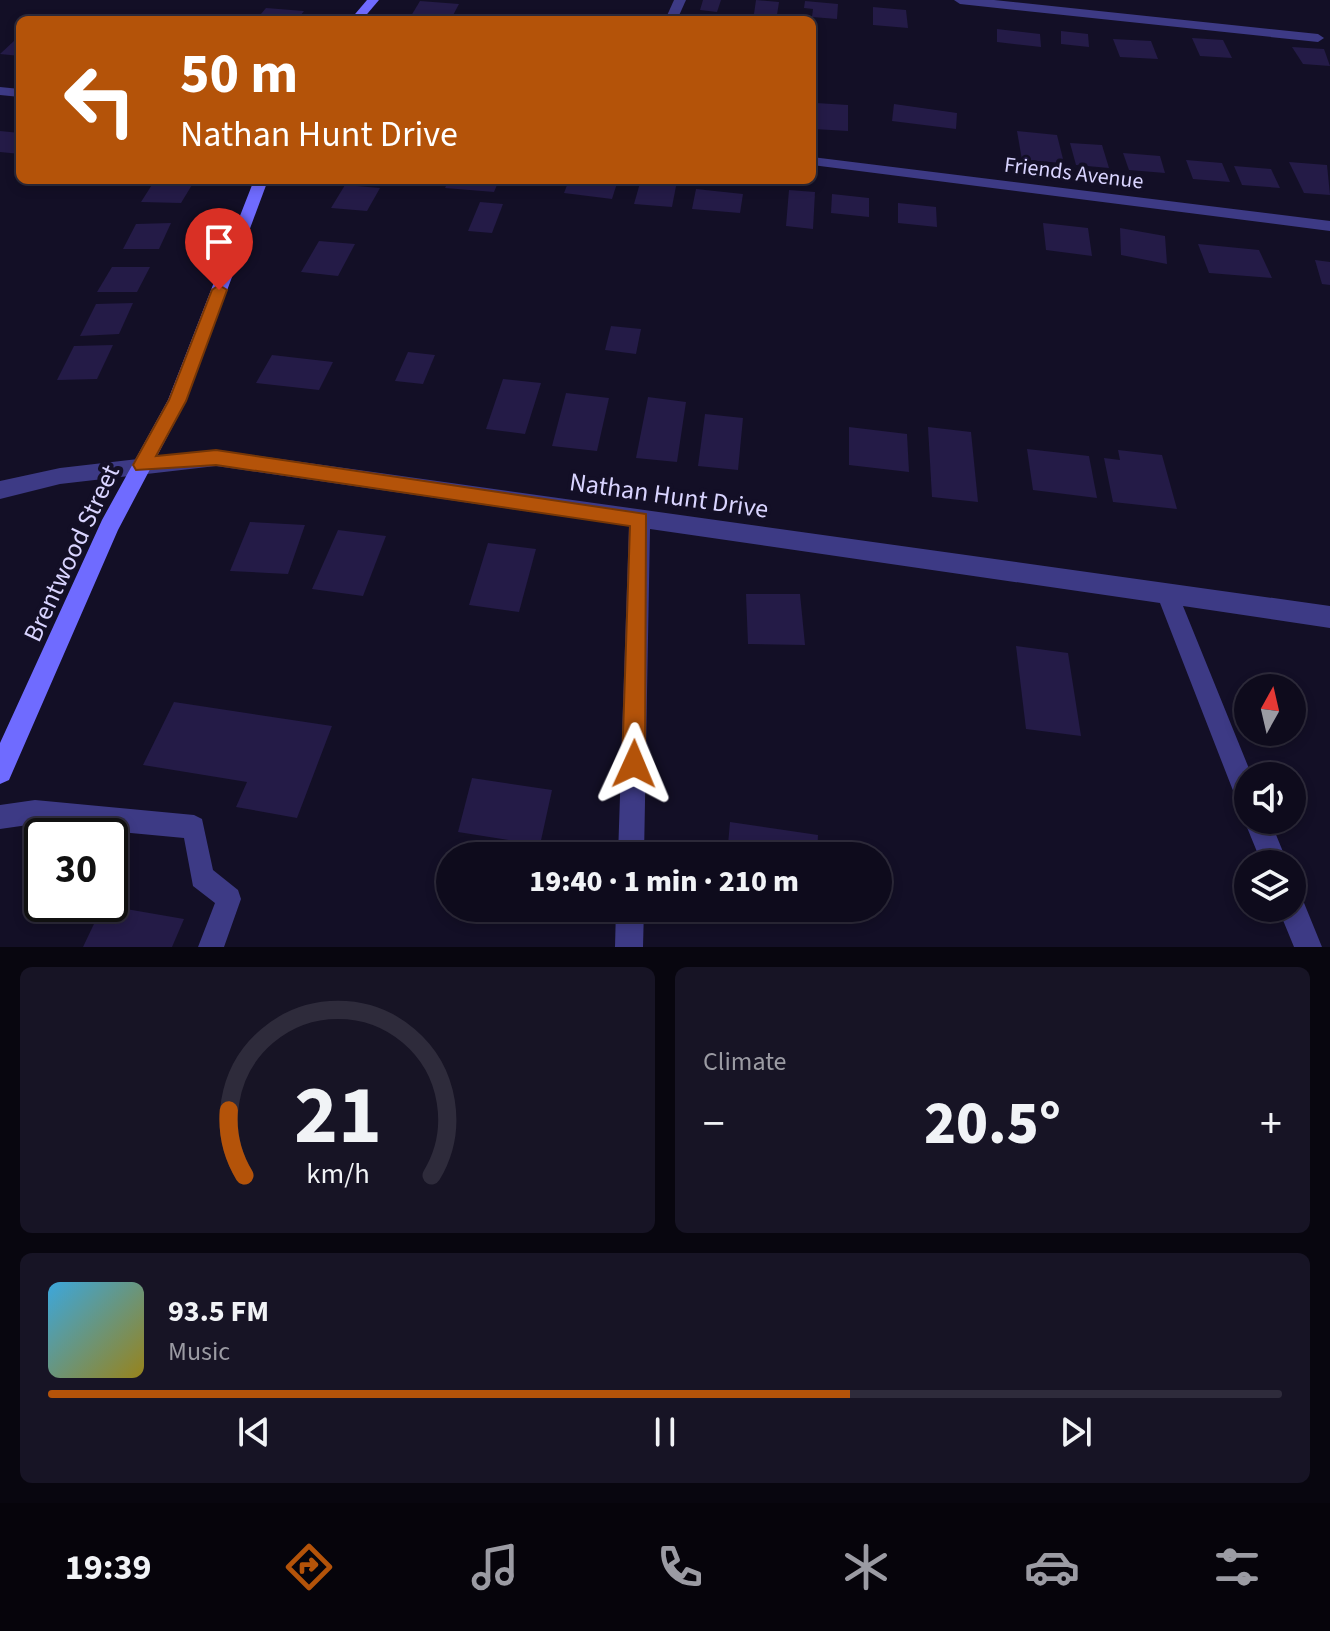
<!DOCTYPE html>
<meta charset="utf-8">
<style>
body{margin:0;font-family:"Source Sans 3",sans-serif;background:#171425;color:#f1f3f6;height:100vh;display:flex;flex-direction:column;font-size:30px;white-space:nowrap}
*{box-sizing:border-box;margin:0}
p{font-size:26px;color:#9b9ba3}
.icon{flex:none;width:44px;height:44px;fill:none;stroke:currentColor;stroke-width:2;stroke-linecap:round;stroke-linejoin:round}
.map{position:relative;height:947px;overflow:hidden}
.drawer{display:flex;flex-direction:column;gap:20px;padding:20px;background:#08060f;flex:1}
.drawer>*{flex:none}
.guide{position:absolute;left:16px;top:16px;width:800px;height:168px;border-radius:12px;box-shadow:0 4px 12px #0003,0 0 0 2px #2e2b3b;background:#b45309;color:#fff;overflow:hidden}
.needle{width:52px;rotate:8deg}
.tools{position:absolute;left:1234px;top:674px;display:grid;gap:16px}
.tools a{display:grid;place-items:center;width:72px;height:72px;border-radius:50%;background:#0e0b1c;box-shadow:0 4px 12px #0003,0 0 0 2px #2e2b3b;font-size:40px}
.speed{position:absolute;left:24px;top:818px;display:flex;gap:16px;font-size:40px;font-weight:700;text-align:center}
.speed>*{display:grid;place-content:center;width:104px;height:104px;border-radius:50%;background:#0e0b1c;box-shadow:0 4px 12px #0003,0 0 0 2px #2e2b3b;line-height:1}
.speed .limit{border:4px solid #111;border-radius:12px;background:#fff;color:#111}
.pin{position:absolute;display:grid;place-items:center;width:68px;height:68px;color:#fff;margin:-82px -34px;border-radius:50% 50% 50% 0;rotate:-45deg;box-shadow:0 0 8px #0007}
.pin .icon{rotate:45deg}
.me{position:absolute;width:88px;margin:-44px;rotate:1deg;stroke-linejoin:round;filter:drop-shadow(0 0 6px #0008)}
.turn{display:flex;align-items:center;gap:28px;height:168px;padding:0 32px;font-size:36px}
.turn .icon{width:104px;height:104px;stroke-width:2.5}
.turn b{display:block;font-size:56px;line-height:68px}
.big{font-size:60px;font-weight:800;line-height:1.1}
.drawer .tile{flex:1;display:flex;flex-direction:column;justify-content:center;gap:12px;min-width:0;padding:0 28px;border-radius:12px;background:#171425}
.drawer .dial{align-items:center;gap:0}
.dial svg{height:208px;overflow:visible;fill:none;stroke:#2e2b3b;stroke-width:7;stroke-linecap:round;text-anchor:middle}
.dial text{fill:#f1f3f6;stroke:none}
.song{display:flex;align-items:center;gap:24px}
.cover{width:96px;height:96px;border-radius:12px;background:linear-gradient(135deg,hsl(200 70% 55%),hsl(50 70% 35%))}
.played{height:8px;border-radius:4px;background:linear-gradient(90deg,#b45309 65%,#2e2b3b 65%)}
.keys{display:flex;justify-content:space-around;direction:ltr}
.heat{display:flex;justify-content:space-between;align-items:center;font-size:44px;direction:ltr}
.drawer .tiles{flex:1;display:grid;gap:20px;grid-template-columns:1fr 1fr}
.tile:last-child{grid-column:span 2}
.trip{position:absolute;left:436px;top:842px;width:456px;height:80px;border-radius:40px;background:#0e0b1c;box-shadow:0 4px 12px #0003,0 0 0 2px #2e2b3b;font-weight:800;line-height:80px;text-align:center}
.tabs{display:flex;height:128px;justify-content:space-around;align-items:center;background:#06040b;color:#9b9ba3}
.tabs .icon{width:56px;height:56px}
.tabs .active{color:#b45309}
.tabs b{font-size:36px;color:#f1f3f6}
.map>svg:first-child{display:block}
</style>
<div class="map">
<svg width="1330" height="947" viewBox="0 0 1330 947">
<rect width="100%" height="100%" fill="#130f26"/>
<g fill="#241b47">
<polygon points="703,0 721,0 717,12 700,10"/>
<polygon points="756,0 779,2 777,15 754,14"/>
<polygon points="420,1 459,4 451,19 411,16"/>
<polygon points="805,1 838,4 837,19 812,17 813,9 804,8"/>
<polygon points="873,7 906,10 908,28 873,25"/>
<polygon points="266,8 304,11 297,20 256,20"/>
<polygon points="997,29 1040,34 1041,47 997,42"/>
<polygon points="1061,31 1088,34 1089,47 1061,44"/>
<polygon points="1192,38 1223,40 1232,58 1200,56"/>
<polygon points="1113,39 1151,41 1158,59 1120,57"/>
<polygon points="15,40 20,40 20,56 0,54"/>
<polygon points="1292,47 1324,49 1330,66 1303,64"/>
<polygon points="816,103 848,105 848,131 814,129"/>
<polygon points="894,104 957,113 956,129 892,121"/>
<polygon points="0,131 20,133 20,154 0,152"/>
<polygon points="1017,131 1057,135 1064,163 1022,160"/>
<polygon points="1070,143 1102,145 1109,168 1076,165"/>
<polygon points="1123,153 1160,156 1165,173 1129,170"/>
<polygon points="1186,160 1222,163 1230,182 1193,179"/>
<polygon points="1289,162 1327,165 1330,195 1304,193"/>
<polygon points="1234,166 1271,169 1280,188 1242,185"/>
<polygon points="155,180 195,180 181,203 141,202"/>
<polygon points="449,180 499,180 494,192 445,188"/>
<polygon points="569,180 618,180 612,199 564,193"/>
<polygon points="640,183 676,186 672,207 634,204"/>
<polygon points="345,185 380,188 367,211 331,208"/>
<polygon points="696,189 743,194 740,213 692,209"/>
<polygon points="789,190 815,192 813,229 786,226"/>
<polygon points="832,194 869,198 869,217 831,213"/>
<polygon points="480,202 503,204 492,233 468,231"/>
<polygon points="898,203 936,207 937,227 898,223"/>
<polygon points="171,223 159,249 123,249 136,224"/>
<polygon points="1043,223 1088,228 1092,256 1046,250"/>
<polygon points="1120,228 1165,236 1167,264 1121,255"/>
<polygon points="319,241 355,244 338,276 301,272"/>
<polygon points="1198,244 1259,250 1272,278 1209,273"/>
<polygon points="1315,260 1330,262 1330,285 1322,284"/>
<polygon points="112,267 150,267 137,292 97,292"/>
<polygon points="133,303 119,334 80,336 96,304"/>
<polygon points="611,326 641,329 636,354 605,350"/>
<polygon points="113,345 97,379 57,380 74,346"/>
<polygon points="408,352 435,355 423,384 395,381"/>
<polygon points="272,355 333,362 319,390 256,383"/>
<polygon points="503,379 541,383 525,434 486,429"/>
<polygon points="566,393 609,398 597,451 552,446"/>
<polygon points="648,397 686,402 677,462 636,458"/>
<polygon points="705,414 743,418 738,470 698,466"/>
<polygon points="849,427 907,434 909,472 849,465"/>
<polygon points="928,427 971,432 978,502 932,497"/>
<polygon points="1027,449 1089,456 1097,498 1033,490"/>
<polygon points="1118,450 1162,455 1177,509 1113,502 1104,458 1120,460"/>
<polygon points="250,522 305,525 288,574 230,571"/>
<polygon points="338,530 386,536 363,596 312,589"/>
<polygon points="488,543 536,549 519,612 469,605"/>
<polygon points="746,594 800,594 805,645 748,644"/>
<polygon points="1016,646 1068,653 1081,736 1026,729"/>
<polygon points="174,702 332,726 297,818 236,807 247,782 143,765"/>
<polygon points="472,778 552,790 540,845 458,832"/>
<polygon points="730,822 818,835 817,856 727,856"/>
<polygon points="103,905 184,919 172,947 83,947"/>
</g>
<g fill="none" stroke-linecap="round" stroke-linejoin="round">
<polygon fill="#3d3a85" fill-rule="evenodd" points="35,800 194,815 202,819 213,870 238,890 241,899 224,947 198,947 215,903 193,886 184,838 35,824 0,829 0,805"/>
<g fill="#3d3a85" fill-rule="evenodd">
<polygon points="674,0 686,0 677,20 665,20"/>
<polygon points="954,0 994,0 1318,34 1324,38 1318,42 960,4"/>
<polygon points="0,87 20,89 20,97 0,95"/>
<polygon points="812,157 1330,221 1330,231 812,165"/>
<polygon points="216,450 1330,606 1330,628 1183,606 1252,776 1248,776 1248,810 1239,806 1160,603 650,529 644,856 618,856 629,526 216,466 60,484 0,499 0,481 60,468"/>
<polygon points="1248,811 1248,820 1270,820 1288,864 1262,864 1244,820"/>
<polygon points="1292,894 1302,898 1322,947 1294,947 1278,908 1292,908"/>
<polygon points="616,908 644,908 643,947 615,947"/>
</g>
<g fill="#6f6bff" fill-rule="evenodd">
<polygon points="367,0 379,0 362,20 350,20"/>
<polygon points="254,180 268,180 186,401 118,530 9,780 0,784 0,743 102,520 168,400"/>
</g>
</g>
<polygon fill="#b45309" stroke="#753606" stroke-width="2" points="219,285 227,290 186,401 156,456 216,450 646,514 645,764 642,772 634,776 626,772 622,764 630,526 216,465 136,470 133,465 169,400 212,290"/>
<g text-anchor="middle" stroke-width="8" stroke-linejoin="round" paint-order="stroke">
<g font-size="22" fill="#d9d4ff" stroke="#130f26">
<text transform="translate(1074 172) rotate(7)" y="8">Friends Avenue</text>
</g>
<g font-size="26" fill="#d9d4ff" stroke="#130f26">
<text transform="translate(669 495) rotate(8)" y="9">Nathan Hunt Drive</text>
<text transform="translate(71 553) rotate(-65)" y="9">Brentwood Street</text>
</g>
</g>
</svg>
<div class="tools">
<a><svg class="needle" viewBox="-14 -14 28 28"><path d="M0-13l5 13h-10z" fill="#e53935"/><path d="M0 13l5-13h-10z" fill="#9b9ba3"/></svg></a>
<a><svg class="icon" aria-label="sound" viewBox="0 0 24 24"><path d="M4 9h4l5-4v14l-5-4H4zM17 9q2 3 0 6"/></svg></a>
<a><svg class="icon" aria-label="layers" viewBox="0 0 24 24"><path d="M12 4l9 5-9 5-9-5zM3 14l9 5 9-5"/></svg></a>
</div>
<div class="speed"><div class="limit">30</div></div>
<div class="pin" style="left:219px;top:290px;background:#d93025"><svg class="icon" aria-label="arrive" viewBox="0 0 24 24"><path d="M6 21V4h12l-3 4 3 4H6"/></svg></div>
<svg class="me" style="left:634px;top:764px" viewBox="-20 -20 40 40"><path d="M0-17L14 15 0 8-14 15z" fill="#b45309" stroke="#fff" stroke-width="4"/></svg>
<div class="trip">19:40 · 1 min · 210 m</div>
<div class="guide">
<div class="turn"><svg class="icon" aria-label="left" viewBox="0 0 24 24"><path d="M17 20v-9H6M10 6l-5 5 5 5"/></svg><div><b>50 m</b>Nathan Hunt Drive</div></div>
</div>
</div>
<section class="drawer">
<div class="tiles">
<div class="tile dial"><svg viewBox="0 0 100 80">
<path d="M14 69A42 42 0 1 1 86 69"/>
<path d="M14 69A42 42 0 0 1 8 44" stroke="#b45309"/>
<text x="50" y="56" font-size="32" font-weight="700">21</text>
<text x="50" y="72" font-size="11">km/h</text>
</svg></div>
<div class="tile"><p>Climate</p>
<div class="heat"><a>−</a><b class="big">20.5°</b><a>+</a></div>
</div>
<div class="tile">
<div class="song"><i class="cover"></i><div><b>93.5 FM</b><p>Music</p></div></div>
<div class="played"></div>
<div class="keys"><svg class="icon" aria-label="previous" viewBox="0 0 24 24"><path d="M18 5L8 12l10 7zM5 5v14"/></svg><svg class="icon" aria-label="pause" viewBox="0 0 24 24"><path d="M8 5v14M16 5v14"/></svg><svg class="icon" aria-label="next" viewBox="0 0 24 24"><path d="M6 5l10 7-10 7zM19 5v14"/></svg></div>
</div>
</div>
</section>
<nav class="tabs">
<b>19:39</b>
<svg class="icon active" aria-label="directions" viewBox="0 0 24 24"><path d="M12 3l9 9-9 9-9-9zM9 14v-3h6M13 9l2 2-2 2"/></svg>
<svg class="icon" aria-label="music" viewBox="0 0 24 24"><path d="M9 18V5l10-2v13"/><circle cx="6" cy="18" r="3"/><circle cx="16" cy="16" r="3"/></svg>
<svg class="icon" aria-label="phone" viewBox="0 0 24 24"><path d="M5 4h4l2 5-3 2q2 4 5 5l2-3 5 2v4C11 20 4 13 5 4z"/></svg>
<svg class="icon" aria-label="climate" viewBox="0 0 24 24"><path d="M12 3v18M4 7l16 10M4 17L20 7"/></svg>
<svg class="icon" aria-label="car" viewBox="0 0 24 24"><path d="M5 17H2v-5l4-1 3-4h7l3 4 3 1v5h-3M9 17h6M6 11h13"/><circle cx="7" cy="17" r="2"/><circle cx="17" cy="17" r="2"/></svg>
<svg class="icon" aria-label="filters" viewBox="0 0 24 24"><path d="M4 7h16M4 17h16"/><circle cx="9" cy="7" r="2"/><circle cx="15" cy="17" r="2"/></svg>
</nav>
